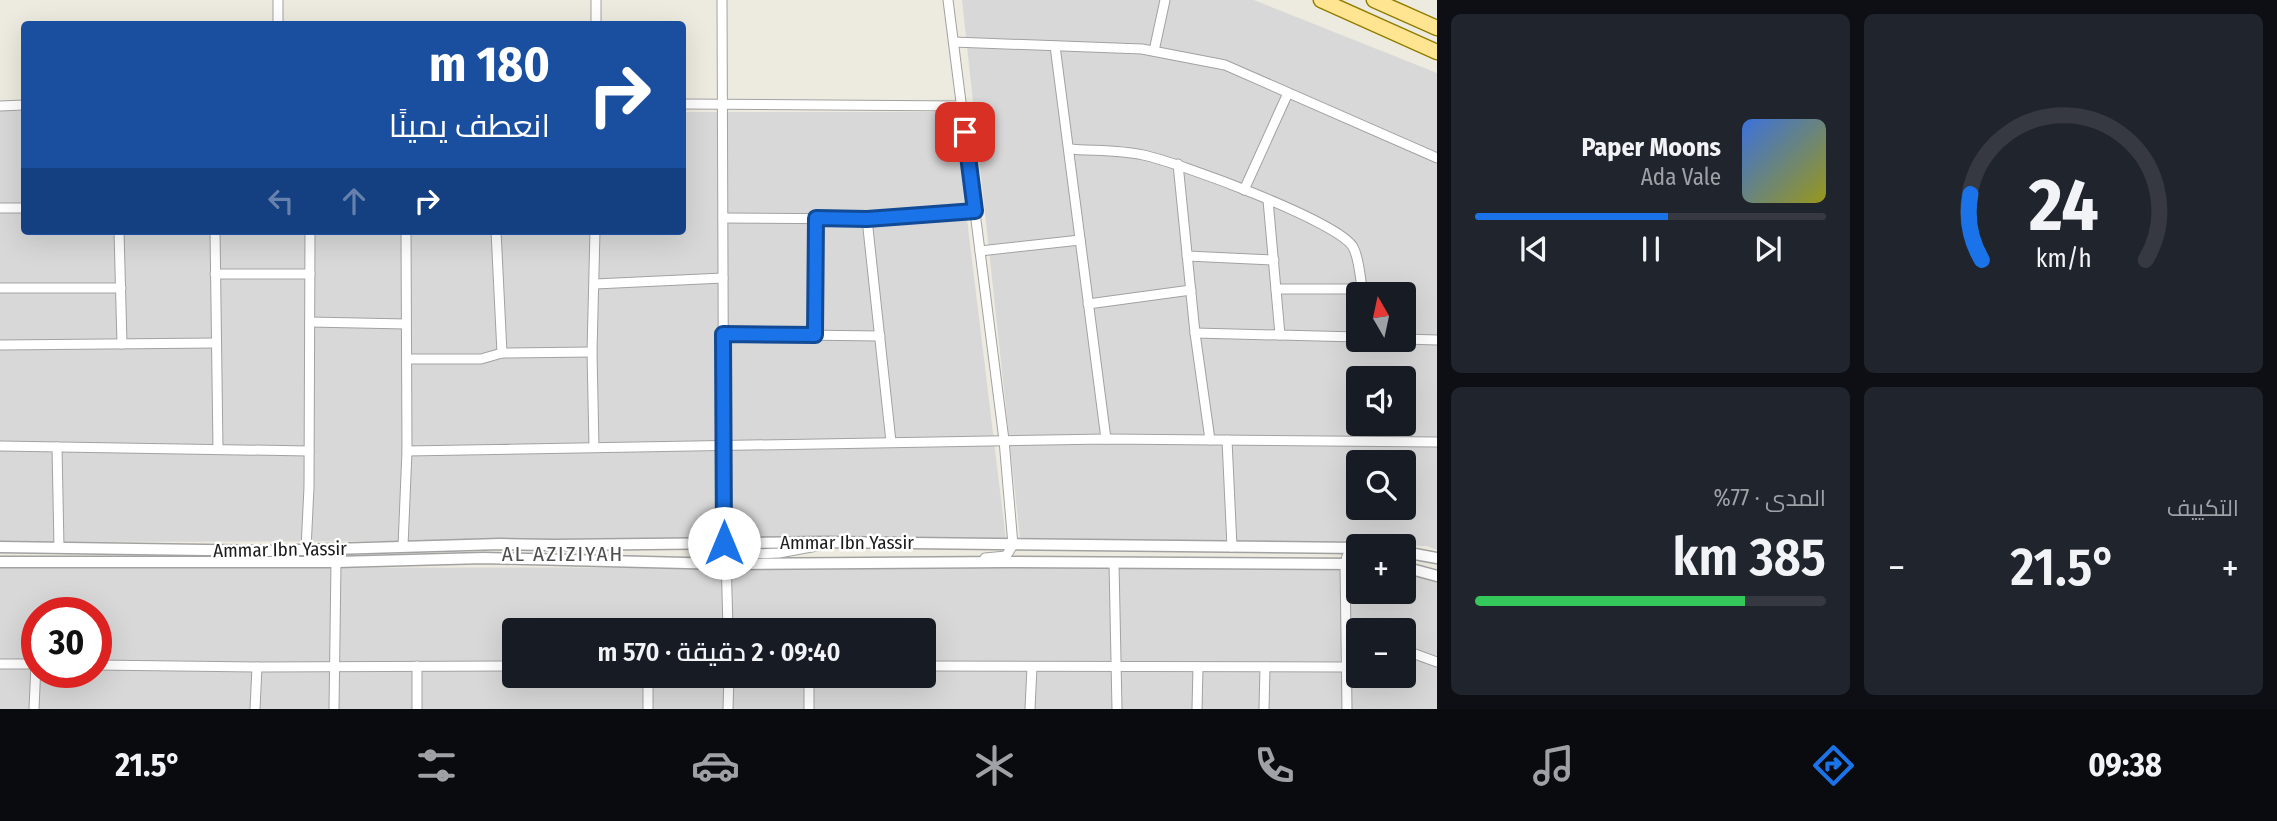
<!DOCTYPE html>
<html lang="ar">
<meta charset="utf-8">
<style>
body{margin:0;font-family:"Fira Sans Condensed",Cairo,sans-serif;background:#20242c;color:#f1f3f6;direction:rtl;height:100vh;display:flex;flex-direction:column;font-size:26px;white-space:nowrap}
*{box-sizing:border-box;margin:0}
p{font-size:23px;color:#9ea1a6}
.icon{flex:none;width:38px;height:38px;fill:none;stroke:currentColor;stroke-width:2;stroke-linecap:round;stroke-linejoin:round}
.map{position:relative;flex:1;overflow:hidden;direction:ltr}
.details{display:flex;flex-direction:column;gap:14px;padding:14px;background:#0d0f14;width:840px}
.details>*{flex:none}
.hud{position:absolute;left:21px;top:21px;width:665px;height:214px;border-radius:7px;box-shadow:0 7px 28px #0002;direction:rtl;background:#1a4fa0;color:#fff;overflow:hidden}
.needle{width:46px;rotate:351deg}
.controls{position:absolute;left:1346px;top:282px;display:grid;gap:14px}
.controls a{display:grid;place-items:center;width:70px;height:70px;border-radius:7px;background:#171b24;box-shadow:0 7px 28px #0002;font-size:35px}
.speed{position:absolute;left:21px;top:597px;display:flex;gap:14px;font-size:35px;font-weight:700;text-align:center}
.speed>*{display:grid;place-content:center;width:91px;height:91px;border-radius:50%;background:#171b24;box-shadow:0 7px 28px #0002;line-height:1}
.speed .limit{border:10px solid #d22;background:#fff;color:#111}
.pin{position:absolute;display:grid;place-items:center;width:60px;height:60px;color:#fff;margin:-30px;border-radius:14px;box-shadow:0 4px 10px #0006}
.me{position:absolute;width:77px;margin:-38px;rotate:0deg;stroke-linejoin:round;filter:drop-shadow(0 0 5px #0008)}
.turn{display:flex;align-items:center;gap:24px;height:147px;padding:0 21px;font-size:32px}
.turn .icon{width:91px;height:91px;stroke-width:2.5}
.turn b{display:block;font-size:49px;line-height:60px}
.lanes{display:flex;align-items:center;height:66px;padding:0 21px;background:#0003;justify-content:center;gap:35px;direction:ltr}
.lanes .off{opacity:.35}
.big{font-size:52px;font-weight:600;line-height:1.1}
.details .tile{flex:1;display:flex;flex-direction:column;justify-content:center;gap:10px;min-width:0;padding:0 24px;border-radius:10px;background:#20242c}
.details .dial{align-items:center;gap:0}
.dial svg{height:182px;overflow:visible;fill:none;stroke:#363941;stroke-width:7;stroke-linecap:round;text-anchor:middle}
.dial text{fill:#f1f3f6;stroke:none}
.song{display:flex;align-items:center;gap:21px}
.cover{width:84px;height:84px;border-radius:10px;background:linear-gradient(135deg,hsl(220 70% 55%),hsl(60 70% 35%))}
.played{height:7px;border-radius:4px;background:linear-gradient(90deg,#1a73e8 55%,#363941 55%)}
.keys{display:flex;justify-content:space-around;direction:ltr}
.heat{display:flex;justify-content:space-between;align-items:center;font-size:38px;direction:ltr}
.charge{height:10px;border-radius:5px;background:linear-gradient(90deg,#34c759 77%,#363941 0)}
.details .tiles{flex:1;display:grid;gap:14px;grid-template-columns:repeat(2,1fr)}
.trip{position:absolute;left:502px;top:618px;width:434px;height:70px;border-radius:7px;background:#171b24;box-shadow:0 7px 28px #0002;font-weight:600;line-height:70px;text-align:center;direction:rtl}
.tabs{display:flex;height:112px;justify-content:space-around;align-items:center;background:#090b0e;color:#9ea1a6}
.tabs .icon{width:49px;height:49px}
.tabs .on{color:#1a73e8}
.tabs b{font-size:32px;color:#f1f3f6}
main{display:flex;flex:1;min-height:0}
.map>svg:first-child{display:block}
</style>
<main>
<section class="details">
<div class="tiles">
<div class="tile dial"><svg viewBox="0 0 100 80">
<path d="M14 69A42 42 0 1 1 86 69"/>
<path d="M14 69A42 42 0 0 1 9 40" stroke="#1a73e8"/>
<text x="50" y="56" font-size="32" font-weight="700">24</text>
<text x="50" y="72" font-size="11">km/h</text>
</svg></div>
<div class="tile">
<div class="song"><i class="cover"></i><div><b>Paper Moons</b><p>Ada Vale</p></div></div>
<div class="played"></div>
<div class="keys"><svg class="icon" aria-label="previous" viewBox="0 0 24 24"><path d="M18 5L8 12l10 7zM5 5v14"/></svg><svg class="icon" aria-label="pause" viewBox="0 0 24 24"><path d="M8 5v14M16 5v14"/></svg><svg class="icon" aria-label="next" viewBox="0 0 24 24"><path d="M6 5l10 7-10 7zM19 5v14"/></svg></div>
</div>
<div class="tile"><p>التكييف</p>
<div class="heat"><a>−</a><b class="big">21.5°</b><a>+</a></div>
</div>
<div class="tile"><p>المدى · 77%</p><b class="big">385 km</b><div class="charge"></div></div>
</div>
</section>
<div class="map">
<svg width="1437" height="709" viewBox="0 0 1437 709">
<rect width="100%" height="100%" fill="#edebdf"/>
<g fill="#d9d8d8" fill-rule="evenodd">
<path d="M962,0H1254L1437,73V550L1427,546L1020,538ZM1358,294H1404V340H1358ZM1358,378H1404V424H1358ZM1358,462H1404V508H1358Z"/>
<polygon points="0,111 24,111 24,231 682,231 683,112 954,112 1006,540 0,542"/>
<path d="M1337,567L1358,568V592H1404V571L1437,583V709H0V568ZM37,612H96V672H37ZM514,630H924V676H514ZM1358,630H1404V676H1358Z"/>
</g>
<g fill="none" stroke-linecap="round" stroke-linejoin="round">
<g stroke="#a2a2a2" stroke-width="11">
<g id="minor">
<polyline points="278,0 278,24"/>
<polyline points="722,0 724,543"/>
<polyline points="948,0 1004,440 1013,545 1006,556 985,558"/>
<polyline points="596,24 596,0"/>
<polyline points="954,42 1142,49 1225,65 1437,158"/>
<polyline points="1055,46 1106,439"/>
<polyline points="1154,51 1165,0"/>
<polyline points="682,104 962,106"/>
<polyline points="0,106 24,105"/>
<path d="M1069,149C1093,151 1120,150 1143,155C1177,162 1338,221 1353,247C1360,260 1360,280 1363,294"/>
<polyline points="1178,164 1195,333 1210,440"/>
<polyline points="1244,190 1288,93"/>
<polyline points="1268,200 1280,335"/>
<polyline points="0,208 24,208"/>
<polyline points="723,218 867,219 975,211"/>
<polyline points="867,219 891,442"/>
<polyline points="119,231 122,344"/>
<polyline points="215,231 218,449"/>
<polyline points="496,231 502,353 592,352"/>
<polyline points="980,251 1080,240"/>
<polyline points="1187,256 1274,260"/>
<polyline points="215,274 310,274"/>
<polyline points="595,284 723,278"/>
<polyline points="0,288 121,288"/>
<polyline points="1276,289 1362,289"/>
<polyline points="1088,304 1191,290"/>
<polyline points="310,322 406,324"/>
<polyline points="1195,333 1358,337"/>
<polyline points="723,334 880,336"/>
<polyline points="815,335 815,218"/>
<polyline points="1404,339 1437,340"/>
<polyline points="0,345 216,343"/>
<polyline points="407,359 481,359 502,353"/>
<polyline points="1227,440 1232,547"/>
<polyline points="0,446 309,451"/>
<polyline points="57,447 59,547"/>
<polyline points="594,447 592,352 595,231"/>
<polyline points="407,451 1106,439 1437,442"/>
<polyline points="403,546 407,451 406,231"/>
<polyline points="306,549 309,487 310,231"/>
<polyline points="1114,563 1117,709"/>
<polyline points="728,630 726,555 779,553 817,546"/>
<polyline points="1348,639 1358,640"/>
<polyline points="1404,650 1437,662"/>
<polyline points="0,664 37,664"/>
<polyline points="96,665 257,667 514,666"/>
<polyline points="924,666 1346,667"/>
<polyline points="648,676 648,709"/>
<polyline points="34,709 36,664"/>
<polyline points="255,709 257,667"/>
<polyline points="334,709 336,562"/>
<polyline points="417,709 417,666"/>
<polyline points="728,709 729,676"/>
<polyline points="809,709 809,676"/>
<polyline points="1030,709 1032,667"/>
<polyline points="1197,709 1198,667"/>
<polyline points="1264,709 1265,667"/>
<polyline points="1347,709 1345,564 1347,556 1358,552"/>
</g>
</g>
<g stroke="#a2a2a2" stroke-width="13">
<g id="tertiary">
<polyline points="0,547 267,551 500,544 553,545 826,542 1358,548"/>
<polyline points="1404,552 1437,558"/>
<polyline points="0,562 336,562 484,558 725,564 1005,562 1358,564"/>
<polyline points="1404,567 1437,576"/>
</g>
</g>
<g stroke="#917d00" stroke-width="17">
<g id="primary">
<polyline points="1321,0 1437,52"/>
<polyline points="1374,0 1437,28"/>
</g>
</g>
<use href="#minor" stroke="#fff" stroke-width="9"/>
<use href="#tertiary" stroke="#fff" stroke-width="10"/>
<use href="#primary" stroke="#ffe592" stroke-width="14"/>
</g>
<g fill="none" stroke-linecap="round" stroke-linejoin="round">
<g stroke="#114b97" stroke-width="18">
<polyline id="route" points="724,543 723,334 815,335 816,218 867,219 975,211 965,132"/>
</g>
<use href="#route" stroke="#1a73e8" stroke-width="12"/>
</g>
<g text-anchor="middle" stroke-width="5" stroke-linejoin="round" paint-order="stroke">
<g font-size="19" fill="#1b1b1b" stroke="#fff">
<text x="847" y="549">Ammar Ibn Yassir</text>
<text transform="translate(280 549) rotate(-1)" y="7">Ammar Ibn Yassir</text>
</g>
<g font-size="21" letter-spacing="2" fill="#4e4e4e" stroke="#fff">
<text x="563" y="561">AL AZIZIYAH</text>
</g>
</g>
</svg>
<div class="controls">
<a><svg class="needle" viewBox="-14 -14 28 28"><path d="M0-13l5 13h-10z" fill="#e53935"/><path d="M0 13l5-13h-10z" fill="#9ea1a6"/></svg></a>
<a><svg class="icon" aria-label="sound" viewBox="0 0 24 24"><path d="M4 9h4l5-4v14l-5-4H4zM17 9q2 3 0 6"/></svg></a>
<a><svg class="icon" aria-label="search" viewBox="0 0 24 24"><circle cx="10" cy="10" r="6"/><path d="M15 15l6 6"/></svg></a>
<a>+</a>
<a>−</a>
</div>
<div class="speed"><div class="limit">30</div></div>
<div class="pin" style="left:965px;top:132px;background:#d93025"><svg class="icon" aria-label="arrive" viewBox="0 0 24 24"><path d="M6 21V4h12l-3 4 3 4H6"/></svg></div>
<svg class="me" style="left:724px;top:543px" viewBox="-20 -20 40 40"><circle r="19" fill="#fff"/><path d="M0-13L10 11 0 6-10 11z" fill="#1a73e8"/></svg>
<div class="trip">09:40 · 2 دقيقة · 570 m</div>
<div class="hud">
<div class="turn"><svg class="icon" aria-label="right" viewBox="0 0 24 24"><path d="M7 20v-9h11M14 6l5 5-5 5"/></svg><div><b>180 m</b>انعطف يمينًا</div></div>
<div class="lanes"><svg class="icon off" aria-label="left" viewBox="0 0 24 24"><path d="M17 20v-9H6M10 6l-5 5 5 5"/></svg><svg class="icon off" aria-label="ahead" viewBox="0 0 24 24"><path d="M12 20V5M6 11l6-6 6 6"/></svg><svg class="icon" aria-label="right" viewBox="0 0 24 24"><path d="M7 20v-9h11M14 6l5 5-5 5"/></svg></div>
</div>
</div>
</main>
<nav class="tabs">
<b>09:38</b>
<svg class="icon on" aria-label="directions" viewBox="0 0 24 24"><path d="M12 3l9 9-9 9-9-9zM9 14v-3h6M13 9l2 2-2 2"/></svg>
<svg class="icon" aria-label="music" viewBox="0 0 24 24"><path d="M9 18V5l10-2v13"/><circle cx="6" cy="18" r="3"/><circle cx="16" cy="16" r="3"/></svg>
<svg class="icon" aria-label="phone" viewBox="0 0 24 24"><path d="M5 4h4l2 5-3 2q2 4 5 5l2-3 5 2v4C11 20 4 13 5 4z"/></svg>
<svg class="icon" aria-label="climate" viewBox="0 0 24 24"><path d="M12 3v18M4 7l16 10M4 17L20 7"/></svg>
<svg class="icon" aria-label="car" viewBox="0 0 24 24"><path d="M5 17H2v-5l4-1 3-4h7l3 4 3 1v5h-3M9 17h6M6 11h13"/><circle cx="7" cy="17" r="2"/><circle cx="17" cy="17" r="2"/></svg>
<svg class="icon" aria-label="filters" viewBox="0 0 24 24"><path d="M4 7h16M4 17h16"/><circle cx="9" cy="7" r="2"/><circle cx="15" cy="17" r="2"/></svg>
<b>21.5°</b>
</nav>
